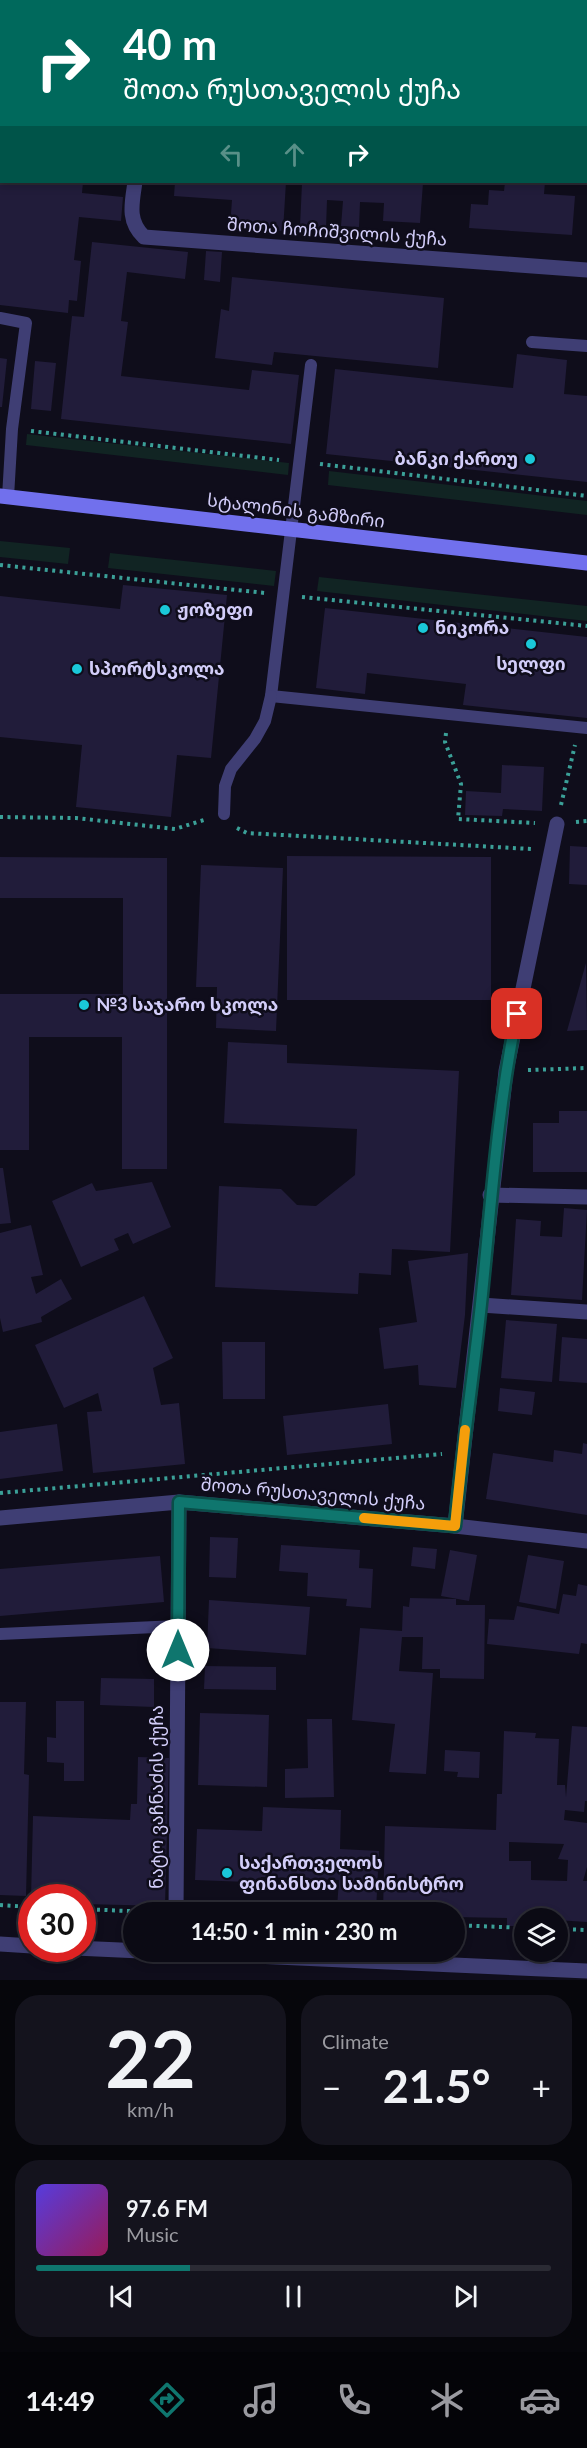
<!DOCTYPE html>
<meta charset="utf-8">
<style>
body{margin:0;font-family:Lato,"Noto Sans Georgian",sans-serif;background:#14131d;color:#f1f3f6;height:100vh;display:flex;flex-direction:column;font-size:22px;white-space:nowrap}
*{box-sizing:border-box;margin:0}
p{font-size:20px;color:#9a9aa0}
.icon{flex:none;width:33px;height:33px;fill:none;stroke:currentColor;stroke-width:2;stroke-linecap:round;stroke-linejoin:round}
.map{position:relative;height:1980px;overflow:hidden}
.drawer{display:flex;flex-direction:column;gap:15px;padding:15px;background:#06060b;flex:1}
.drawer>*{flex:none}
.hud{position:absolute;left:0px;top:0px;width:588px;height:183px;box-shadow:0 3px 9px #0003,0 0 0 2px #2b2b34;background:#00695c;color:#fff;overflow:hidden}
.controls{position:absolute;left:514px;top:1908px;display:grid;gap:12px}
.controls a{display:grid;place-items:center;width:54px;height:54px;border-radius:50%;background:#0b0a14;box-shadow:0 3px 9px #0003,0 0 0 2px #2b2b34;font-size:30px}
.speed{position:absolute;left:18px;top:1884px;display:flex;gap:12px;font-size:30px;font-weight:700;text-align:center}
.speed>*{display:grid;place-content:center;width:78px;height:78px;border-radius:50%;background:#0b0a14;box-shadow:0 3px 9px #0003,0 0 0 2px #2b2b34;line-height:1}
.speed .limit{border:9px solid #d22;background:#fff;color:#111}
.pin{position:absolute;display:grid;place-items:center;width:51px;height:51px;color:#fff;margin:-26px;border-radius:12px;box-shadow:0 3px 9px #0006}
.me{position:absolute;width:66px;margin:-33px;rotate:0deg;stroke-linejoin:round;filter:drop-shadow(0 0 4px #0008)}
.turn{display:flex;align-items:center;gap:21px;height:126px;padding:0 24px;font-size:27px}
.turn .icon{width:78px;height:78px;stroke-width:2.5}
.turn b{display:block;font-size:42px;line-height:51px}
.lanes{display:flex;align-items:center;height:57px;padding:0 24px;background:#0003;justify-content:center;gap:30px;direction:ltr}
.lanes .off{opacity:.35}
.big{font-size:45px;font-weight:700;line-height:1.1}
.drawer .tile{flex:1;display:flex;flex-direction:column;justify-content:center;gap:9px;min-width:0;padding:0 21px;border-radius:24px;background:#14131d}
.drawer .dial{align-items:center;gap:0}
.dial b{font-size:78px;line-height:1}
.song{display:flex;align-items:center;gap:18px}
.cover{width:72px;height:72px;border-radius:9px;background:linear-gradient(135deg,hsl(250 70% 55%),hsl(330 70% 35%))}
.played{height:6px;border-radius:3px;background:linear-gradient(90deg,#0f766e 30%,#2b2b34 30%)}
.keys{display:flex;justify-content:space-around;direction:ltr}
.heat{display:flex;justify-content:space-between;align-items:center;font-size:33px;direction:ltr}
.drawer .tiles{flex:1;display:grid;gap:15px;grid-template-columns:1fr 1fr}
.tile:last-child{grid-column:span 2}
.trip{position:absolute;left:123px;top:1902px;width:342px;height:60px;border-radius:30px;background:#0b0a14;box-shadow:0 3px 9px #0003,0 0 0 2px #2b2b34;font-weight:700;line-height:60px;text-align:center}
.dock{display:flex;height:96px;justify-content:space-around;align-items:center;background:#040408;color:#9a9aa0}
.dock .icon{width:42px;height:42px}
.dock .current{color:#0f766e}
.dock b{font-size:27px;color:#f1f3f6}
.map>svg:first-child{display:block}
</style>
<div class="map">
<svg width="587" height="1980" viewBox="0 0 587 1980">
<rect width="100%" height="100%" fill="#0f0d1b"/>
<g fill="#112423">
<polygon points="27,434 289,463 288,475 26,445"/>
<polygon points="329,471 587,501 587,515 328,485"/>
<polygon points="0,541 70,548 68,564 0,557"/>
<polygon points="110,553 276,571 274,586 108,568"/>
<polygon points="319,577 587,606 587,621 317,591"/>
</g>
<g fill="#211c3a" fill-rule="evenodd">
<polygon points="0,182 83,182 82,193 123,197 121,221 79,217 74,260 81,261 77,301 69,300 68,313 0,305"/>
<polygon points="175,182 286,182 283,231 230,227 232,200 174,196"/>
<polygon points="314,182 423,183 420,223 383,221 384,203 360,202 359,227 341,226 343,201 327,200 326,228 300,227 302,183 314,184"/>
<polygon points="505,182 545,182 544,194 575,196 572,235 469,228 471,204 488,205 489,190 504,191"/>
<polygon points="92,242 188,252 185,279 127,272 121,321 128,322 121,376 249,390 252,370 299,375 291,444 61,419 72,316 84,317"/>
<polygon points="206,251 222,252 220,282 204,280"/>
<polygon points="232,277 444,298 438,368 274,352 272,365 215,358 221,309 229,311"/>
<polygon points="517,354 567,360 564,394 587,396 587,482 326,454 335,369 513,388"/>
<polygon points="0,358 7,359 2,407 0,407"/>
<polygon points="35,361 56,363 51,411 31,409"/>
<polygon points="123,585 227,595 211,758 177,755 171,817 76,807 82,745 0,737 0,596 120,609"/>
<polygon points="325,608 587,637 587,718 463,705 466,684 367,673 365,694 316,688"/>
<polygon points="502,765 544,767 542,811 503,809 502,816 465,815 466,791 501,793"/>
<polygon points="570,846 587,847 587,885 569,884"/>
<polygon points="287,856 491,857 491,1000 287,1000"/>
<polygon points="0,857 167,858 167,1169 122,1169 122,1037 29,1037 29,1150 0,1150 0,994 123,994 123,898 0,898"/>
<polygon points="201,865 283,868 276,1031 216,1028 217,987 196,987"/>
<polygon points="586,963 587,1030 567,1031"/>
<polygon points="228,1042 287,1045 287,1063 459,1071 450,1252 392,1249 391,1275 359,1273 358,1294 215,1287 219,1186 281,1189 297,1205 316,1206 355,1175 357,1129 224,1123"/>
<polygon points="559,1111 587,1111 587,1172 533,1172 533,1123 559,1123"/>
<polygon points="0,1168 3,1168 11,1223 0,1224"/>
<polygon points="152,1182 171,1227 133,1244 128,1233 114,1239 119,1250 81,1267 52,1201 92,1183 96,1191"/>
<polygon points="564,1208 587,1210 582,1300 511,1295 516,1219 541,1221 540,1236 562,1237"/>
<polygon points="31,1225 43,1275 31,1277 36,1294 61,1279 72,1299 41,1317 42,1322 3,1332 0,1318 0,1233"/>
<polygon points="468,1253 465,1315 456,1388 419,1385 418,1365 384,1369 379,1328 417,1322 408,1261"/>
<polygon points="144,1296 173,1358 153,1368 161,1405 179,1403 185,1464 93,1473 87,1412 102,1411 98,1393 64,1408 35,1345"/>
<polygon points="506,1320 557,1324 552,1382 501,1378"/>
<polygon points="562,1337 587,1339 587,1383 559,1381"/>
<polygon points="222,1342 265,1342 265,1399 223,1399"/>
<polygon points="500,1388 535,1392 532,1415 498,1411"/>
<polygon points="388,1404 392,1444 287,1455 283,1416"/>
<polygon points="57,1424 63,1471 0,1479 0,1432"/>
<polygon points="583,1443 587,1444 587,1515 486,1499 493,1453 553,1462 554,1450 582,1454"/>
<polygon points="210,1537 238,1538 236,1578 209,1577"/>
<polygon points="281,1545 360,1550 359,1568 373,1569 371,1608 346,1606 347,1599 307,1596 308,1573 279,1571"/>
<polygon points="413,1547 437,1549 435,1569 411,1566"/>
<polygon points="450,1550 477,1555 469,1601 441,1596"/>
<polygon points="528,1555 564,1561 556,1609 519,1602"/>
<polygon points="160,1556 164,1602 0,1616 0,1569"/>
<polygon points="578,1584 587,1586 587,1644 581,1643 579,1654 487,1644 489,1619 514,1620 517,1606 559,1614 563,1594 576,1596"/>
<polygon points="410,1598 456,1599 456,1605 485,1605 484,1679 440,1678 440,1669 422,1669 423,1637 402,1637 399,1671 433,1673 426,1774 389,1772 395,1724 352,1720 360,1628 402,1631 403,1606 409,1607"/>
<polygon points="209,1600 310,1607 306,1655 207,1648"/>
<polygon points="205,1666 276,1667 276,1690 204,1689"/>
<polygon points="101,1678 154,1679 154,1707 100,1705"/>
<polygon points="56,1701 84,1701 84,1781 64,1781 64,1763 47,1762 47,1737 56,1738"/>
<polygon points="0,1702 26,1702 24,1774 29,1775 26,1896 0,1895"/>
<polygon points="200,1713 269,1715 267,1787 198,1785"/>
<polygon points="307,1719 332,1719 334,1797 285,1798 285,1769 308,1768"/>
<path d="M572,1726L587,1727V1801H585L584,1812L565,1810L564,1820L587,1823V1867L583,1881H587V1922L525,1918V1926H507V1918L454,1917V1912H383L385,1826L496,1830L497,1794H502L504,1731L536,1733L535,1738L559,1739L557,1785H565L566,1797ZM509,1842L564,1844L558,1859L568,1860L567,1881L531,1880V1861H509Z"/>
<polygon points="445,1750 480,1752 479,1778 457,1777 458,1772 444,1771"/>
<polygon points="138,1757 169,1758 165,1906 82,1904 82,1898 31,1898 33,1816 130,1820 131,1804 137,1804"/>
<polygon points="263,1807 341,1810 340,1849 379,1851 376,1911 337,1908 339,1880 261,1877 260,1890 248,1890 248,1882 195,1880 197,1829 262,1831"/>
</g>
<g fill="none" stroke-linecap="round" stroke-linejoin="round">
<g stroke="#3ba098" stroke-width="4" stroke-dasharray="3 4.5" stroke-linecap="butt">
<polyline points="31,431 279,460"/>
<polyline points="320,464 587,496"/>
<polyline points="0,565 265,593"/>
<polyline points="302,597 587,626"/>
<polyline points="446,733 445,742 461,784 458,819 535,823"/>
<polyline points="561,805 575,745"/>
<polyline points="0,817 76,818 175,829 207,819"/>
<polyline points="576,822 587,821"/>
<polyline points="237,828 247,833 531,849"/>
<polyline points="528,1070 587,1068"/>
<polyline points="0,1493 442,1454"/>
<polyline points="0,1905 32,1907"/>
<polyline points="82,1909 151,1912"/>
<polyline points="454,1925 525,1928"/>
<polyline points="558,1929 587,1930"/>
</g>
<g stroke="#3f3e74" stroke-width="12">
<polyline points="0,318 26,323 12,429 8,497"/>
<polyline points="532,342 587,346"/>
<polyline points="311,365 271,696 587,728"/>
<polyline points="224,814 225,786 231,769 255,739 265,721 271,696"/>
<polyline points="0,1634 178,1626"/>
</g>
<g stroke="#3f3e74" stroke-width="15">
<polyline points="0,46 2,46"/>
<path d="M135,182C132,203 127,221 144,237L587,270"/>
<polyline points="490,1195 587,1197"/>
<polyline points="481,1305 587,1312"/>
<polyline points="0,1518 179,1502 455,1526 587,1541"/>
<polyline points="455,1526 506,1071 557,824"/>
<polyline points="176,1912 179,1502"/>
<polyline points="0,1944 32,1946"/>
<polyline points="75,1948 587,1971"/>
</g>
<polyline stroke="#7170ed" stroke-width="15" points="0,496 587,563"/>
</g>
<g fill="none" stroke-linecap="round" stroke-linejoin="round">
<g stroke="#0a4d48" stroke-width="15">
<path id="route" d="M178,1650L179,1502L455,1526C462,1452 473,1378 481,1304C491,1207 497,1110 517,1014"/>
</g>
<use href="#route" stroke="#0f766e" stroke-width="10"/>
<polyline stroke="#f59e0b" stroke-width="10" points="364,1518 455,1526 465,1430"/>
</g>
<g fill="#1ac8d8" stroke="#0f0d1b" stroke-width="2">
<circle cx="530" cy="459" r="6"/>
<circle cx="165" cy="610" r="6"/>
<circle cx="423" cy="628" r="6"/>
<circle cx="531" cy="644" r="6"/>
<circle cx="77" cy="669" r="6"/>
<circle cx="84" cy="1005" r="6"/>
<circle cx="227" cy="1873" r="6"/>
</g>
<g text-anchor="middle" stroke-width="5" stroke-linejoin="round" paint-order="stroke">
<g font-size="18" fill="#d2cdf9" stroke="#0f0d1b">
<text transform="translate(337 232) rotate(4)" y="6">შოთა ჩოჩიშვილის ქუჩა</text>
<text transform="translate(296 511) rotate(7)" y="6">სტალინის გამზირი</text>
<text transform="translate(313 1494) rotate(5)" y="6">შოთა რუსთაველის ქუჩა</text>
<text transform="translate(157 1797) rotate(-90)" y="6">ნატო ვაჩნაძის ქუჩა</text>
</g>
<g font-size="18" font-weight="bold" fill="#d2cdf9" stroke="#0f0d1b" text-anchor="start">
<text x="518" y="465" text-anchor="end">ბანკი ქართუ</text>
<text x="177" y="616">ჟოზეფი</text>
<text x="435" y="634">ნიკორა</text>
<text x="531" y="670" text-anchor="middle">სელფი</text>
<text x="89" y="675">სპორტსკოლა</text>
<text x="96" y="1011">№3 საჯარო სკოლა</text>
<text x="239" y="1869">საქართველოს<tspan x="239" dy="21">ფინანსთა სამინისტრო</tspan></text>
</g>
</g>
</svg>
<div class="controls">
<a><svg class="icon" aria-label="layers" viewBox="0 0 24 24"><path d="M12 4l9 5-9 5-9-5zM3 14l9 5 9-5"/></svg></a>
</div>
<div class="speed"><div class="limit">30</div></div>
<div class="pin" style="left:517px;top:1014px;background:#d93025"><svg class="icon" aria-label="arrive" viewBox="0 0 24 24"><path d="M6 21V4h12l-3 4 3 4H6"/></svg></div>
<svg class="me" style="left:178px;top:1650px" viewBox="-20 -20 40 40"><circle r="19" fill="#fff"/><path d="M0-13L10 11 0 6-10 11z" fill="#0f766e"/></svg>
<div class="trip">14:50 · 1 min · 230 m</div>
<div class="hud">
<div class="turn"><svg class="icon" aria-label="right" viewBox="0 0 24 24"><path d="M7 20v-9h11M14 6l5 5-5 5"/></svg><div><b>40 m</b>შოთა რუსთაველის ქუჩა</div></div>
<div class="lanes"><svg class="icon off" aria-label="left" viewBox="0 0 24 24"><path d="M17 20v-9H6M10 6l-5 5 5 5"/></svg><svg class="icon off" aria-label="ahead" viewBox="0 0 24 24"><path d="M12 20V5M6 11l6-6 6 6"/></svg><svg class="icon" aria-label="right" viewBox="0 0 24 24"><path d="M7 20v-9h11M14 6l5 5-5 5"/></svg></div>
</div>
</div>
<section class="drawer">
<div class="tiles">
<div class="tile dial"><b>22</b><p>km/h</p></div>
<div class="tile"><p>Climate</p>
<div class="heat"><a>−</a><b class="big">21.5°</b><a>+</a></div>
</div>
<div class="tile">
<div class="song"><i class="cover"></i><div><b>97.6 FM</b><p>Music</p></div></div>
<div class="played"></div>
<div class="keys"><svg class="icon" aria-label="previous" viewBox="0 0 24 24"><path d="M18 5L8 12l10 7zM5 5v14"/></svg><svg class="icon" aria-label="pause" viewBox="0 0 24 24"><path d="M8 5v14M16 5v14"/></svg><svg class="icon" aria-label="next" viewBox="0 0 24 24"><path d="M6 5l10 7-10 7zM19 5v14"/></svg></div>
</div>
</div>
</section>
<nav class="dock">
<b>14:49</b>
<svg class="icon current" aria-label="directions" viewBox="0 0 24 24"><path d="M12 3l9 9-9 9-9-9zM9 14v-3h6M13 9l2 2-2 2"/></svg>
<svg class="icon" aria-label="music" viewBox="0 0 24 24"><path d="M9 18V5l10-2v13"/><circle cx="6" cy="18" r="3"/><circle cx="16" cy="16" r="3"/></svg>
<svg class="icon" aria-label="phone" viewBox="0 0 24 24"><path d="M5 4h4l2 5-3 2q2 4 5 5l2-3 5 2v4C11 20 4 13 5 4z"/></svg>
<svg class="icon" aria-label="climate" viewBox="0 0 24 24"><path d="M12 3v18M4 7l16 10M4 17L20 7"/></svg>
<svg class="icon" aria-label="car" viewBox="0 0 24 24"><path d="M5 17H2v-5l4-1 3-4h7l3 4 3 1v5h-3M9 17h6M6 11h13"/><circle cx="7" cy="17" r="2"/><circle cx="17" cy="17" r="2"/></svg>
</nav>
